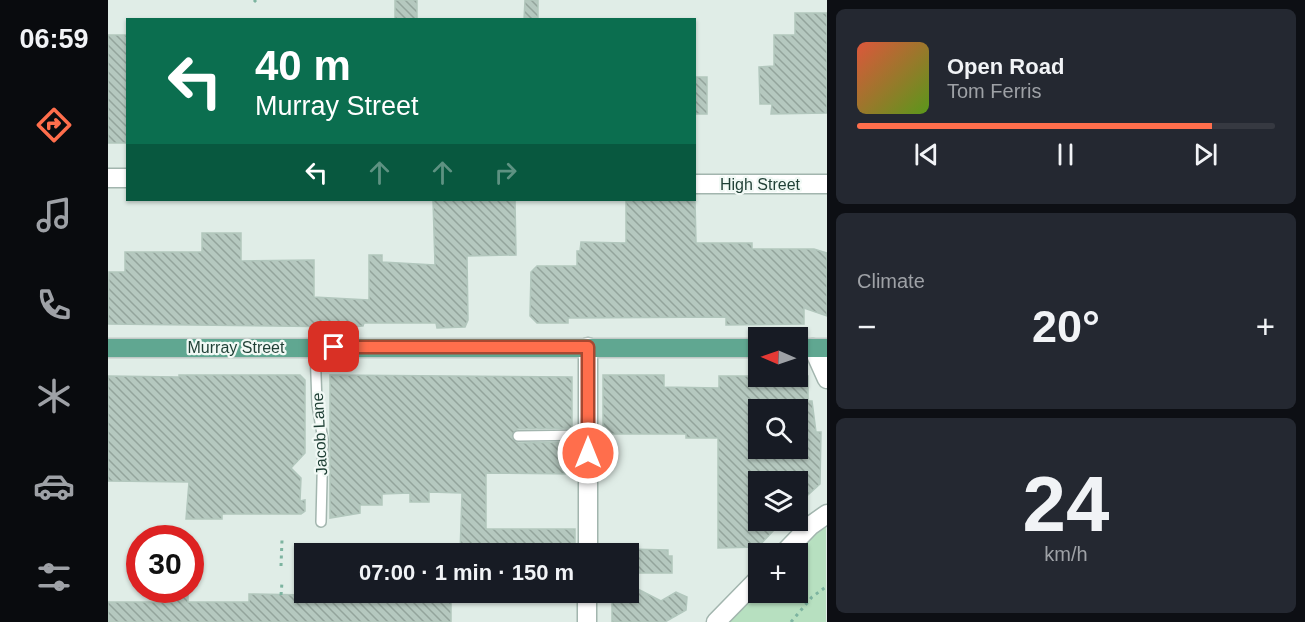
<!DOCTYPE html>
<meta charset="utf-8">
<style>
body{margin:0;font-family:Arial,sans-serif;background:#242831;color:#f1f3f6;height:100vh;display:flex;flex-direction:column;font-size:22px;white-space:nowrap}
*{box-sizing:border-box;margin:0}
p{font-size:20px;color:#9ea1a6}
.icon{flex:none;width:33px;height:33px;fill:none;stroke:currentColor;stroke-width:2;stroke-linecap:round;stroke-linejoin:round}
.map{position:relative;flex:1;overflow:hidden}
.details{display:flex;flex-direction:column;gap:9px;padding:9px;background:#0d0f14;width:478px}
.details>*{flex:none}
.hud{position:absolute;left:18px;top:18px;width:570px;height:183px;border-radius:0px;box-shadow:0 2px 4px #0004;background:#0b6e4f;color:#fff;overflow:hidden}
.needle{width:39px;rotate:272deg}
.tools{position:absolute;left:640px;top:327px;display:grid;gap:12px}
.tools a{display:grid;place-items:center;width:60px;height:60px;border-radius:0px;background:#171b24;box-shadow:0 2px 4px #0004;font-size:30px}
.speed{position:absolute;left:18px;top:525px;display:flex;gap:12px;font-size:30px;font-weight:700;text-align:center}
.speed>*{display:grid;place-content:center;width:78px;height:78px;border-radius:50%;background:#171b24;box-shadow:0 2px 4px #0004;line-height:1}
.speed .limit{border:9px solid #d22;background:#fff;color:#111}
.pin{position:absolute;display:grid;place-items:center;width:51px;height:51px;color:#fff;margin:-26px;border-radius:12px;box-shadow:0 3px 9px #0006}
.me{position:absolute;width:66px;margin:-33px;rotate:0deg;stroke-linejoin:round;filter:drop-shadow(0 0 4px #0008)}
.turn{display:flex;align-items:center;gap:21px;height:126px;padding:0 30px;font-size:27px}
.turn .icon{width:78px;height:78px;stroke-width:2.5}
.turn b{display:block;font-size:42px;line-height:51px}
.lanes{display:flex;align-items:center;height:57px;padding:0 30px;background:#0003;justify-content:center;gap:30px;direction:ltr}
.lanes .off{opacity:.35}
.big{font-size:45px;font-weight:600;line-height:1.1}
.details .widget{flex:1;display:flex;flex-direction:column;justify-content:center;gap:9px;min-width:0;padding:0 21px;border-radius:9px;background:#242831}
.details .dial{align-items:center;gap:0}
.dial b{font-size:78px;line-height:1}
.song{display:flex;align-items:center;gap:18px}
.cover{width:72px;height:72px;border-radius:9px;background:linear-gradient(135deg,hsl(10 70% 55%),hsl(90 70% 35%))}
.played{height:6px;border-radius:3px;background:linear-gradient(90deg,#ff6e4c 85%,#363941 85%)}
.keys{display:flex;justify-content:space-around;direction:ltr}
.heat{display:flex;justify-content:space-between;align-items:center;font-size:33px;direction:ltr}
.trip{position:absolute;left:186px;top:543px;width:345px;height:60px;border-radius:0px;background:#171b24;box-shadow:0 2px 4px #0004;font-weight:600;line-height:60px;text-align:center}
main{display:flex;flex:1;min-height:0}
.tabs{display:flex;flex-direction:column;width:108px;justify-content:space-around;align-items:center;background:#090b0e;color:#9ea1a6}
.tabs .icon{width:42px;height:42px}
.tabs .on{color:#ff6e4c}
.tabs b{font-size:27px;color:#f1f3f6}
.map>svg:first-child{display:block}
</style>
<main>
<nav class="tabs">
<b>06:59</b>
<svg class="icon on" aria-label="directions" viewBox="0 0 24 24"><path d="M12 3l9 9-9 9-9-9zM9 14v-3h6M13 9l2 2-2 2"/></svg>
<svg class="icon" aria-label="music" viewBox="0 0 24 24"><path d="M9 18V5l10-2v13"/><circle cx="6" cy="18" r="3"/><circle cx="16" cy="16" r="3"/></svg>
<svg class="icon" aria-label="phone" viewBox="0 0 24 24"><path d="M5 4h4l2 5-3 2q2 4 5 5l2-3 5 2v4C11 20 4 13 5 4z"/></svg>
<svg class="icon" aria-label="climate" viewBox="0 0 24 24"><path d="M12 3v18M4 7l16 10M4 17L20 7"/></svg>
<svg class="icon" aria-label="car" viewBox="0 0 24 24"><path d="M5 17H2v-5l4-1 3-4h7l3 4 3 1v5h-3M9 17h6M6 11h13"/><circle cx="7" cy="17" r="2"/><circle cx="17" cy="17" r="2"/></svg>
<svg class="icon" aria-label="filters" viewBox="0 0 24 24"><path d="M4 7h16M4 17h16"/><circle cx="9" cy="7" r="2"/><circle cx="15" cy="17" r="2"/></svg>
</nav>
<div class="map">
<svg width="719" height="622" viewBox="0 0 719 622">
<defs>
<pattern id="building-back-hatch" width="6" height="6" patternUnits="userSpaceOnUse" patternTransform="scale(1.5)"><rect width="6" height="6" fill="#b5c8bf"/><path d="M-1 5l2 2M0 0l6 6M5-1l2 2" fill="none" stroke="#93a49c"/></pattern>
</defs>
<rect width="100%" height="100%" fill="#e0ede7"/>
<polygon fill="#b7e0c0" points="718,514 718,622 608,622 651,578 651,592 690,592 690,554 675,553"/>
<g fill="url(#building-back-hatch)" stroke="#b2c7bd" stroke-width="1.5" fill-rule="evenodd">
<rect x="287" y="0" width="22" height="20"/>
<polygon points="417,0 430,0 430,20 416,20"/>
<polygon points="687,13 719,13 719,113 663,114 664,104 652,104 651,67 666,66 666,35 687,35"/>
<rect x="0" y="35" width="20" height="108"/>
<rect x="586" y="77" width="13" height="37"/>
<polygon points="325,200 407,200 408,255 359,256 360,320 357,327 329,328 328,323 256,323 255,326 242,327 0,324 1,272 17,272 17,252 94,252 94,233 133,233 133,261 206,260 206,297 261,300 261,255 274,255 274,262 327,265"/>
<polygon points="518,200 587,200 588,243 644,243 644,249 706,249 719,253 719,316 696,308 696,324 618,325 618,317 460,318 460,323 429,323 422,316 423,272 429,266 469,266 469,251 472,251 473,242 518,243"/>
<polygon points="71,375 192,375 197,380 197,453 183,468 193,478 192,501 197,500 197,511 193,514 114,514 114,519 78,519 81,482 0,481 0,376 71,377"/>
<polygon points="222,375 464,377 464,428 409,429 403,437 410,443 464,442 464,453 468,453 468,474 378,473 378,529 467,529 467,554 352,554 354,493 321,492 321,502 302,502 302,493 274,494 274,505 252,505 252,513 222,518"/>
<path d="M495,375H556V387L611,388V376H700V401H704L708,432H713L712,484L690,504V482H651V520H667V529L650,547L610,548V438H578V434H495ZM651,410H690V448H651Z"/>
<polygon points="520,549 560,550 560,556 564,556 564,573 520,573"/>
<polygon points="520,584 553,601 568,592 579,597 578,610 557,622 504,622 504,592 520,592"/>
<polygon points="65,590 80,590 80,602 141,602 141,594 200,595 200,592 216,592 216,602 343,602 343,622 0,622 0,602 65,602"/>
</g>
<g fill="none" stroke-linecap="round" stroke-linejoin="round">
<g stroke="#a2b5ae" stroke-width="12">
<g id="service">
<polyline points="207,347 209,404 215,440 213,522"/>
<polyline points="410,436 480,435"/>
</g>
</g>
<g stroke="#a2b5ae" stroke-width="21">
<g id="minor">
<polyline points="0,178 20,178"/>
<polyline points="586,184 719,184"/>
<polyline points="705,348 719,379"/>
<polyline points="480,554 480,347"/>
<polyline points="675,554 702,526 719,514"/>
<polyline points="479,622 479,592"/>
<polyline points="608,622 651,578"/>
</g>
</g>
<g stroke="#c0c9c6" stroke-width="21">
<g id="primary">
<polyline points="0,348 651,348"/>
<polyline points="690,348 719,348"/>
</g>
</g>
<g stroke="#7db4a0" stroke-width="3" stroke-dasharray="3 4.5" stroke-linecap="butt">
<polyline points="146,2 148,0"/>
<polyline points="173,566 174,540"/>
<polyline points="173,595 174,582"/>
<polyline points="683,622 704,597 719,586"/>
</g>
<use href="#service" stroke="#fff" stroke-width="9"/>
<use href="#minor" stroke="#fff" stroke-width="18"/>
<use href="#primary" stroke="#60a791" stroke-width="18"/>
</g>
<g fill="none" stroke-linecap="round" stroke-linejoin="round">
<g stroke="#a64831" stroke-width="15">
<polyline id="route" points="226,347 480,347 480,453"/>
</g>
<use href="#route" stroke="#ff6e4c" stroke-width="10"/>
</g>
<g text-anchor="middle" stroke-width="4.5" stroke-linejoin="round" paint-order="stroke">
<g font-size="16" fill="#1f3f35" stroke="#f1f9f5">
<text x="652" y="190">High Street</text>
<text x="128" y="353">Murray Street</text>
<text transform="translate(211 434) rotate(-93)" y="6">Jacob Lane</text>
</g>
</g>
</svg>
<div class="tools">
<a><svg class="needle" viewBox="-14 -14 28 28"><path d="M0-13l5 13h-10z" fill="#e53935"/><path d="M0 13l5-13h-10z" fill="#9ea1a6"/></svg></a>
<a><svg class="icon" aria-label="search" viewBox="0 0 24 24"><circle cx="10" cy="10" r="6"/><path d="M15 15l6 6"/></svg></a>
<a><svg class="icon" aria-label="layers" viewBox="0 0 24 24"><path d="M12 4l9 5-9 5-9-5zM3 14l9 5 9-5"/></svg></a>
<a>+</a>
</div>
<div class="speed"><div class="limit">30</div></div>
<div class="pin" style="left:226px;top:347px;background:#d93025"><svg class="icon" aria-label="arrive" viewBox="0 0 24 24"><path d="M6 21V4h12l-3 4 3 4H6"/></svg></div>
<svg class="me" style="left:480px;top:453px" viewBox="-20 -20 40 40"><circle r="17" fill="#ff6e4c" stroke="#fff" stroke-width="3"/><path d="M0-11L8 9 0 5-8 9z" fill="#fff"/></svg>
<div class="trip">07:00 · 1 min · 150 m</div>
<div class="hud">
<div class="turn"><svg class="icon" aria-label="left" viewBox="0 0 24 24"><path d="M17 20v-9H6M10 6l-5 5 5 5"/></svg><div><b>40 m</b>Murray Street</div></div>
<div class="lanes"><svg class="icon" aria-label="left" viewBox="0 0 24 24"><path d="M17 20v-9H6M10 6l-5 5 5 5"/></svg><svg class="icon off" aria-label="ahead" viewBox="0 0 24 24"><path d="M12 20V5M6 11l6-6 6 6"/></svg><svg class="icon off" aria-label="ahead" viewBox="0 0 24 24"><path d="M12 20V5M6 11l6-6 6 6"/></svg><svg class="icon off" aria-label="right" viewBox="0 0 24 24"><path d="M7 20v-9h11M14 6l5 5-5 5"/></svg></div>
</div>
</div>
<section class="details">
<div class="widget">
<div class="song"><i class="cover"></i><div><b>Open Road</b><p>Tom Ferris</p></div></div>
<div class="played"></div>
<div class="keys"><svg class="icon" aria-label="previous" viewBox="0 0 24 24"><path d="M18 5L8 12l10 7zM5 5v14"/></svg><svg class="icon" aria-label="pause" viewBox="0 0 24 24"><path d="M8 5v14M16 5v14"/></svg><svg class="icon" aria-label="next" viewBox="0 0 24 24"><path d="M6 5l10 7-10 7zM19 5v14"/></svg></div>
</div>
<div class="widget"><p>Climate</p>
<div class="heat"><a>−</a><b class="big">20°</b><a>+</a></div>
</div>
<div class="widget dial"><b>24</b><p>km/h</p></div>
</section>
</main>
